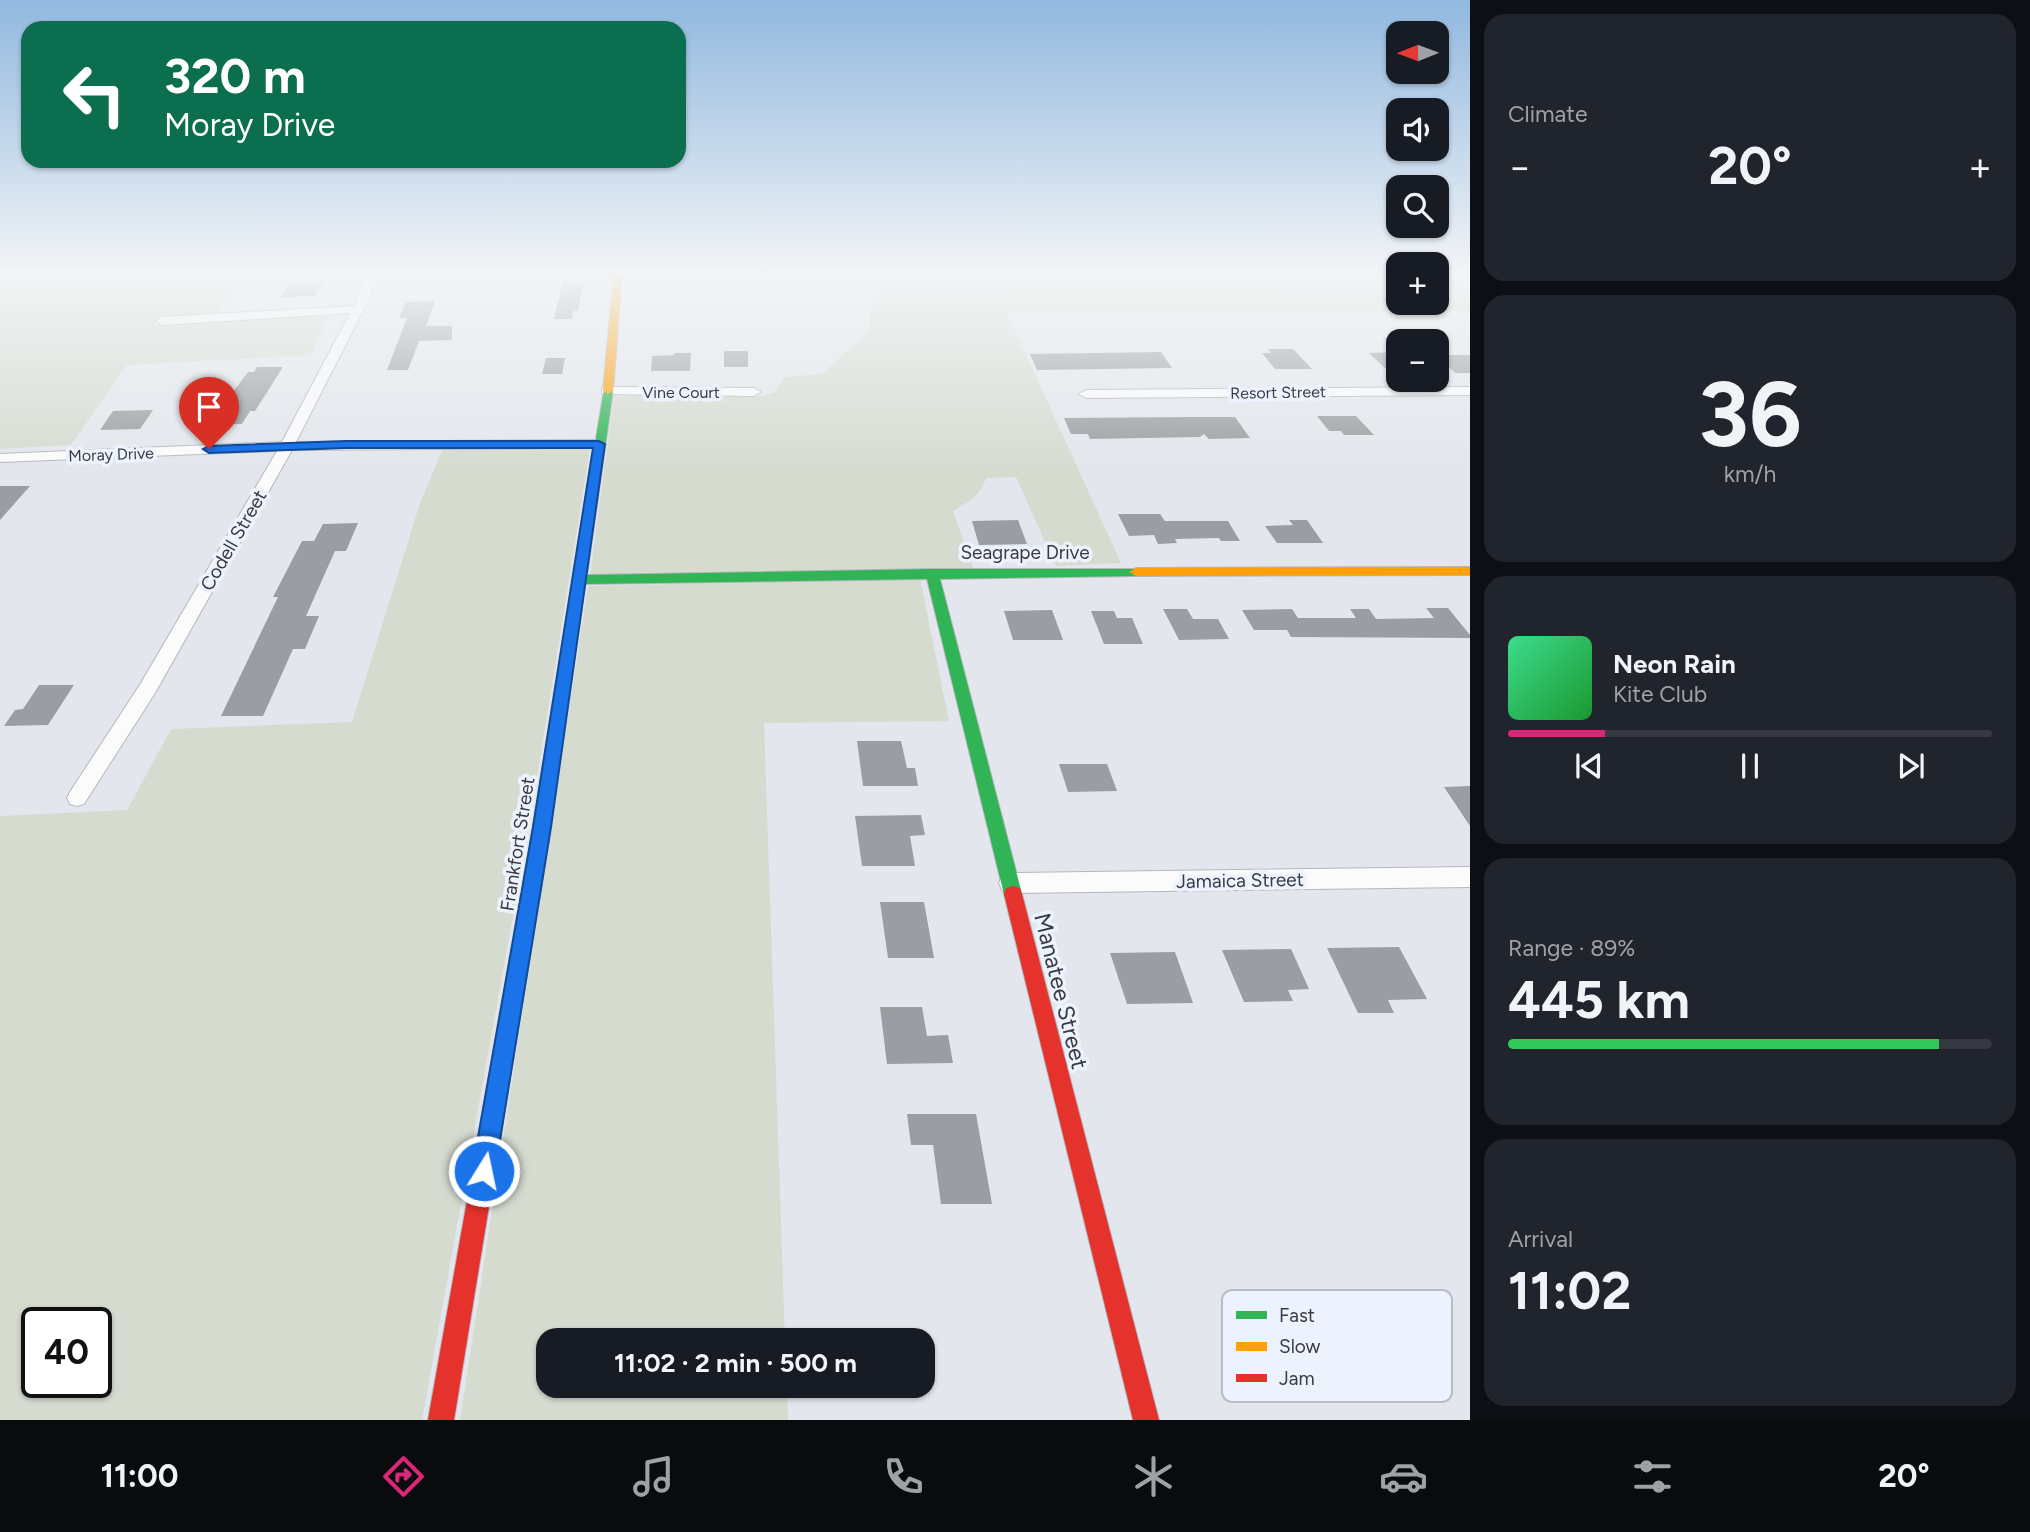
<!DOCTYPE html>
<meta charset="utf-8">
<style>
body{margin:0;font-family:Figtree,sans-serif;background:#20242c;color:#f1f3f6;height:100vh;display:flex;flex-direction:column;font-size:26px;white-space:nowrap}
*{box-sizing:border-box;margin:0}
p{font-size:23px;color:#9ea1a6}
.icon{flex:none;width:38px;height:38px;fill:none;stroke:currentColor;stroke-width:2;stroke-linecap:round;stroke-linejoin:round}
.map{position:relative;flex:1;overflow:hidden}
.sheet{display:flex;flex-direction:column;gap:14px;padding:14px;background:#0d0f14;width:560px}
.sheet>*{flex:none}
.guide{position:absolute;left:21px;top:21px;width:665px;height:147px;border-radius:21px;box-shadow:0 2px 5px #0004;background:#0b6e4f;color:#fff;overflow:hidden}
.needle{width:46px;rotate:269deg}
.buttons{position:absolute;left:1386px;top:21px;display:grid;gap:14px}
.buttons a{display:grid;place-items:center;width:63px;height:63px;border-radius:14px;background:#171b24;box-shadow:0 2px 5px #0004;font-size:35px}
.speed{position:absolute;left:21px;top:1307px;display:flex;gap:14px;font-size:35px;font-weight:700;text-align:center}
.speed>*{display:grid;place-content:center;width:91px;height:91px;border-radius:50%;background:#171b24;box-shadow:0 2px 5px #0004;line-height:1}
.speed .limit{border:4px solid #111;border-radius:10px;background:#fff;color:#111}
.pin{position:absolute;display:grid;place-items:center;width:60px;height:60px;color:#fff;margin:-72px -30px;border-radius:50% 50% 50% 0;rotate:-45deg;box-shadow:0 0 7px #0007}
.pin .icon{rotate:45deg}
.me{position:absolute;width:77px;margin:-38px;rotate:10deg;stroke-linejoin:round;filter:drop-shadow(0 0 5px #0008)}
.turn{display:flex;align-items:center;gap:24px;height:147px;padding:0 28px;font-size:32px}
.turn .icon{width:91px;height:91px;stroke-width:2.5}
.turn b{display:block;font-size:49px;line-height:60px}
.big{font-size:52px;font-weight:700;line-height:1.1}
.sheet .card{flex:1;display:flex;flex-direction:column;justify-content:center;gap:10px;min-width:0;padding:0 24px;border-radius:21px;background:#20242c}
.sheet .dial{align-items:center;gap:0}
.dial b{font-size:91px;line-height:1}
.song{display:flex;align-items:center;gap:21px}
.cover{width:84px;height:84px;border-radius:10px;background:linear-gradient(135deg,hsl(150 70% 55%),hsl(130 70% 35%))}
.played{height:7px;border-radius:4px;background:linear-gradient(90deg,#db2777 20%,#363941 20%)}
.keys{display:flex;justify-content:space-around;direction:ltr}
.heat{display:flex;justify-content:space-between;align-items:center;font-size:38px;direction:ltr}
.charge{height:10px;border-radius:5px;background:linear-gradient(90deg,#34c759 89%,#363941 0)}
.trip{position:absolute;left:536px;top:1328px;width:399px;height:70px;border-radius:21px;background:#171b24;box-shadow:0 2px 5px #0004;font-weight:700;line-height:70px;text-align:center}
.tab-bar{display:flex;height:112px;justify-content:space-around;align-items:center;background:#090b0e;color:#9ea1a6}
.tab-bar .icon{width:49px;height:49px}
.tab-bar .on{color:#db2777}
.tab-bar b{font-size:32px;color:#f1f3f6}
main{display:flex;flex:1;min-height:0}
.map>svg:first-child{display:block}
</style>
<main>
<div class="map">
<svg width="1470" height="1420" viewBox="0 0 1470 1420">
<rect width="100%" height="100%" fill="#e3e6ec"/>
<g fill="#d6dbd0" fill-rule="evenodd">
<path d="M0,273H289C253,281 239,289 213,316L157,319L154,324L330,313L310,355L127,365L71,445L0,449Z"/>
<path d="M839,273H1398V303H1437V273H1470V311L1007,313L1121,563L1056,566L1016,477L986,478C981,495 968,503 953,511L973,568L590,575L614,396H761L774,393L785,377L822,374L868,332L874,291Z"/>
<path d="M443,448L590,449L529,827L422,1420H0V816L127,810L171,729L352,722L420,503ZM37,1323H96V1382H37Z"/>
<polygon points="920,579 949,721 764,723 785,1340 548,1340 548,1386 787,1386 788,1420 460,1420 588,586"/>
</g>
<g fill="#9a9da1">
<polygon points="324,281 315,296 281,297 290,282"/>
<polygon points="563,282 584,282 578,311 573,311 572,319 554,319"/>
<polygon points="435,301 426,326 452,326 452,340 419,341 408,370 387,370 407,318 399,318 406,302"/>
<polygon points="1268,349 1293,349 1312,369 1275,369 1262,353 1271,353"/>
<rect x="724" y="351" width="24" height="16"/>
<polygon points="1161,352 1172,368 1037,370 1030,354"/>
<polygon points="1398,352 1398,371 1388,371 1369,353"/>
<polygon points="674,353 691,353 690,371 651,371 652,356 674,355"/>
<polygon points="1437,355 1470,355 1470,373 1455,373"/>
<polygon points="546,358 565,358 562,374 542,374"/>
<polygon points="257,367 283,367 255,411 250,411 242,424 209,424 248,372 254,372"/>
<polygon points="153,410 140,429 100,430 113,411"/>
<polygon points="1317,416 1356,416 1374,435 1344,435 1341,431 1329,431"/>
<polygon points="1195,417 1235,417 1250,438 1209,439 1204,434 1200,437 1090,439 1088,434 1071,434 1064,418"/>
<polygon points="0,486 30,486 0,520"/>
<polygon points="1118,514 1160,514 1165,521 1228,521 1240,541 1221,541 1219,538 1175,539 1177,543 1158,544 1154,535 1129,536"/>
<polygon points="1018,520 1027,544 979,545 972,521"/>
<polygon points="1289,520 1307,520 1323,543 1277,543 1265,526 1293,525"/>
<polygon points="358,523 346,551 335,551 306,616 319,616 305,649 293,649 263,716 221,716 278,597 273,597 302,541 314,541 323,524"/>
<polygon points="1426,608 1448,608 1470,635 1470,638 1291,637 1287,630 1254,630 1242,610 1292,609 1298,618 1356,618 1350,609 1369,609 1376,619 1434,618"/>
<polygon points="1163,609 1187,609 1193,619 1218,619 1229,639 1179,640"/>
<polygon points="1052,610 1063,640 1013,640 1004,611"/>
<polygon points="1091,611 1114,611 1117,618 1132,618 1143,644 1104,644"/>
<polygon points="39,685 74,685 48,725 4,726 15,710 23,709"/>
<polygon points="857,741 901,741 907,768 915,768 918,786 863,786"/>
<polygon points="1059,764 1107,764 1117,791 1068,792"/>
<polygon points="1470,786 1470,826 1444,787"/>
<polygon points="921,815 925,835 910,836 915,866 862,866 855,816"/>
<polygon points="880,902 924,902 934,958 888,958"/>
<polygon points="1399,947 1427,999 1388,1000 1394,1013 1358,1013 1327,948"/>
<polygon points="1291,949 1309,989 1288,990 1293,1001 1244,1002 1222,950"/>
<polygon points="1175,952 1193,1003 1127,1004 1110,953"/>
<polygon points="880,1007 922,1007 927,1036 948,1035 953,1063 887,1064"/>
<polygon points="907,1114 976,1114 992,1204 941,1204 933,1145 911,1145"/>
</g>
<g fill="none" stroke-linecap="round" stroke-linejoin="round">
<g stroke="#b4b7bb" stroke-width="2">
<g id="street">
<polygon points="368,273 378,273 370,297 296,442 599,440 606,444 599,448 292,450 155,693 84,804 77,806 70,804 67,798 70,792 141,683 277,451 0,462 0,454 282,442 350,313 162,325 156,321 162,317 354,306"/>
<polygon points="613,273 824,273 824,274 819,277 618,277"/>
<polygon points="607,387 754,388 761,392 754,396 602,394 602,388"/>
<polygon points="1470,387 1470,395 1086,398 1079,394 1086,390"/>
<polygon points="1470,867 1470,887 1010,893 1002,890 999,883 1002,876 1010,873"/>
</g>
</g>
<g stroke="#b4b7bb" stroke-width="2">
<polygon id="fast" points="604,389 613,391 587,575 932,569 1141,569 1143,572 1141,575 1136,576 940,579 1022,894 1020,900 1013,902 1006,900 1004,894 927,579 585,584 546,858 543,863 537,866 531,863 528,858"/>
</g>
<g stroke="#b4b7bb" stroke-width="2">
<g id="slow">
<polygon points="614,273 622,273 613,391 608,394 603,391"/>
<polygon points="1470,567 1470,575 1136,576 1129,572 1136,568"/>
</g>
</g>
<g stroke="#b4b7bb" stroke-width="2">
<g id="jam">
<polygon points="537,850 543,853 546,858 454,1420 428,1420 528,858 531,853"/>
<polygon points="1013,886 1020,888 1022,894 1159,1420 1133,1420 1004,894 1006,888"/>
</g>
</g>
<use href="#street" fill="#fbfbfc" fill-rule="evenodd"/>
<use href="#fast" fill="#30b455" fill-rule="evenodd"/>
<use href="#slow" fill="#ff9f0a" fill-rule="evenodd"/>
<use href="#jam" fill="#e5322d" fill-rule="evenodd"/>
</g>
<linearGradient id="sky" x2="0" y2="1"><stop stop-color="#91b8df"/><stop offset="0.58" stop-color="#f2f4f6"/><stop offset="1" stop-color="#f2f4f6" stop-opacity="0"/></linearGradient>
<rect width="1470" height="471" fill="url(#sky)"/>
<polygon fill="#1a73e8" stroke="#114b97" stroke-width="2" points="346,441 599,441 605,444 551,827 495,1171 492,1179 484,1183 475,1179 472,1171 533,827 593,448 346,448 209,453 203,449 209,446"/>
<g text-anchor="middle" stroke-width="7" stroke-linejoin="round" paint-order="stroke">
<g font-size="16" fill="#393b40" stroke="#edf3fe">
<text x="681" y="398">Vine Court</text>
<text transform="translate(1278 392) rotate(-1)" y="6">Resort Street</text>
<text transform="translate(111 454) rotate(-2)" y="6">Moray Drive</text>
</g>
<g font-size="19" fill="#393b40" stroke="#edf3fe">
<text transform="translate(233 540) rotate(-60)" y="7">Codell Street</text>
<text x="1025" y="559">Seagrape Drive</text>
<text transform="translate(517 844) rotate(-81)" y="7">Frankfort Street</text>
<text transform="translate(1240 880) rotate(-1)" y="7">Jamaica Street</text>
</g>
<g font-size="23" fill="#393b40" stroke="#edf3fe">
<text transform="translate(1061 991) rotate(76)" y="8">Manatee Street</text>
</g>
</g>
<rect x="1222" y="1290" width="230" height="112" rx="10" fill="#edf3fe" stroke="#b7bcc5" stroke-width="2"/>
<rect x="1236" y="1311" width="31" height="8" fill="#30b455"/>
<rect x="1236" y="1342" width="31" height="9" fill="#ff9f0a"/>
<rect x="1236" y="1374" width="31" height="8" fill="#e5322d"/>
<g font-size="19" fill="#393b40">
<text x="1279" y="1322">Fast</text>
<text x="1279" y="1353">Slow</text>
<text x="1279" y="1385">Jam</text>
</g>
</svg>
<div class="buttons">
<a><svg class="needle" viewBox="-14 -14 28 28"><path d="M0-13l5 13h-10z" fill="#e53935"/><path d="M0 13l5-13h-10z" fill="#9ea1a6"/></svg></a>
<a><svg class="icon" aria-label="sound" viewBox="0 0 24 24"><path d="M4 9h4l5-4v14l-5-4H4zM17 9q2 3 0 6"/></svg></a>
<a><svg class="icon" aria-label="search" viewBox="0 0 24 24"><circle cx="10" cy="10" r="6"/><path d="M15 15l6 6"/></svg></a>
<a>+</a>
<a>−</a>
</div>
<div class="speed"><div class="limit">40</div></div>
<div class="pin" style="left:209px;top:449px;background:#d93025"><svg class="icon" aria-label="arrive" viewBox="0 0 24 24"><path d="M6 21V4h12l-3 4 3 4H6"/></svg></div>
<svg class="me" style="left:484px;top:1171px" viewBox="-20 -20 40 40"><circle r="17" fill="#1a73e8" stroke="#fff" stroke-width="3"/><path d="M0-11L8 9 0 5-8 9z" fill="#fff"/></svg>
<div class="trip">11:02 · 2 min · 500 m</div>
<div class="guide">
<div class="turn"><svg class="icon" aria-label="left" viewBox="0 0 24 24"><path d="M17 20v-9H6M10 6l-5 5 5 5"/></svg><div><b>320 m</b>Moray Drive</div></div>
</div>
</div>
<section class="sheet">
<div class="card"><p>Climate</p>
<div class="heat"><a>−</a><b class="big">20°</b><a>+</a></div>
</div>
<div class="card dial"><b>36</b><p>km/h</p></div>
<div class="card">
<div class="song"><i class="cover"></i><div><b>Neon Rain</b><p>Kite Club</p></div></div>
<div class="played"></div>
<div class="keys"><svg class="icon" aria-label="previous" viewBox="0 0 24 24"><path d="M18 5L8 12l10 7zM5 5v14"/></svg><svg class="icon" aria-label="pause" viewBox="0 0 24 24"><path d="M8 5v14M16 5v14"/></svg><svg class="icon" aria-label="next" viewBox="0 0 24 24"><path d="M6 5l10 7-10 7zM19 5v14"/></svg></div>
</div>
<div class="card"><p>Range · 89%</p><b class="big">445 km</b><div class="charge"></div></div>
<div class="card"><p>Arrival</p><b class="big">11:02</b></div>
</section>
</main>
<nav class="tab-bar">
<b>11:00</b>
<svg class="icon on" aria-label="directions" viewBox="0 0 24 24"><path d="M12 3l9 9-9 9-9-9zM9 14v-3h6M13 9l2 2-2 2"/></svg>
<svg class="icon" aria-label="music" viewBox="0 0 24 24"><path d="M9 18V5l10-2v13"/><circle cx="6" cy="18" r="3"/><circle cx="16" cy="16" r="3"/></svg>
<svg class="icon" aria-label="phone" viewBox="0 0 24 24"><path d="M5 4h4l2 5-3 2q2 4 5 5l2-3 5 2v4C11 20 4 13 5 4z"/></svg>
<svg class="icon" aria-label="climate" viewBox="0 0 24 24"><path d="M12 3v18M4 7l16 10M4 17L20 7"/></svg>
<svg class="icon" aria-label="car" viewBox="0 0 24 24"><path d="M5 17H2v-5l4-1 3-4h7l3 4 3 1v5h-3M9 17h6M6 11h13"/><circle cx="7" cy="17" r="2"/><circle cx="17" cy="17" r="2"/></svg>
<svg class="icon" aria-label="filters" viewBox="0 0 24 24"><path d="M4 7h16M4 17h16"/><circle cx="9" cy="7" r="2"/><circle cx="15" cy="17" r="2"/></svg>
<b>20°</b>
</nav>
